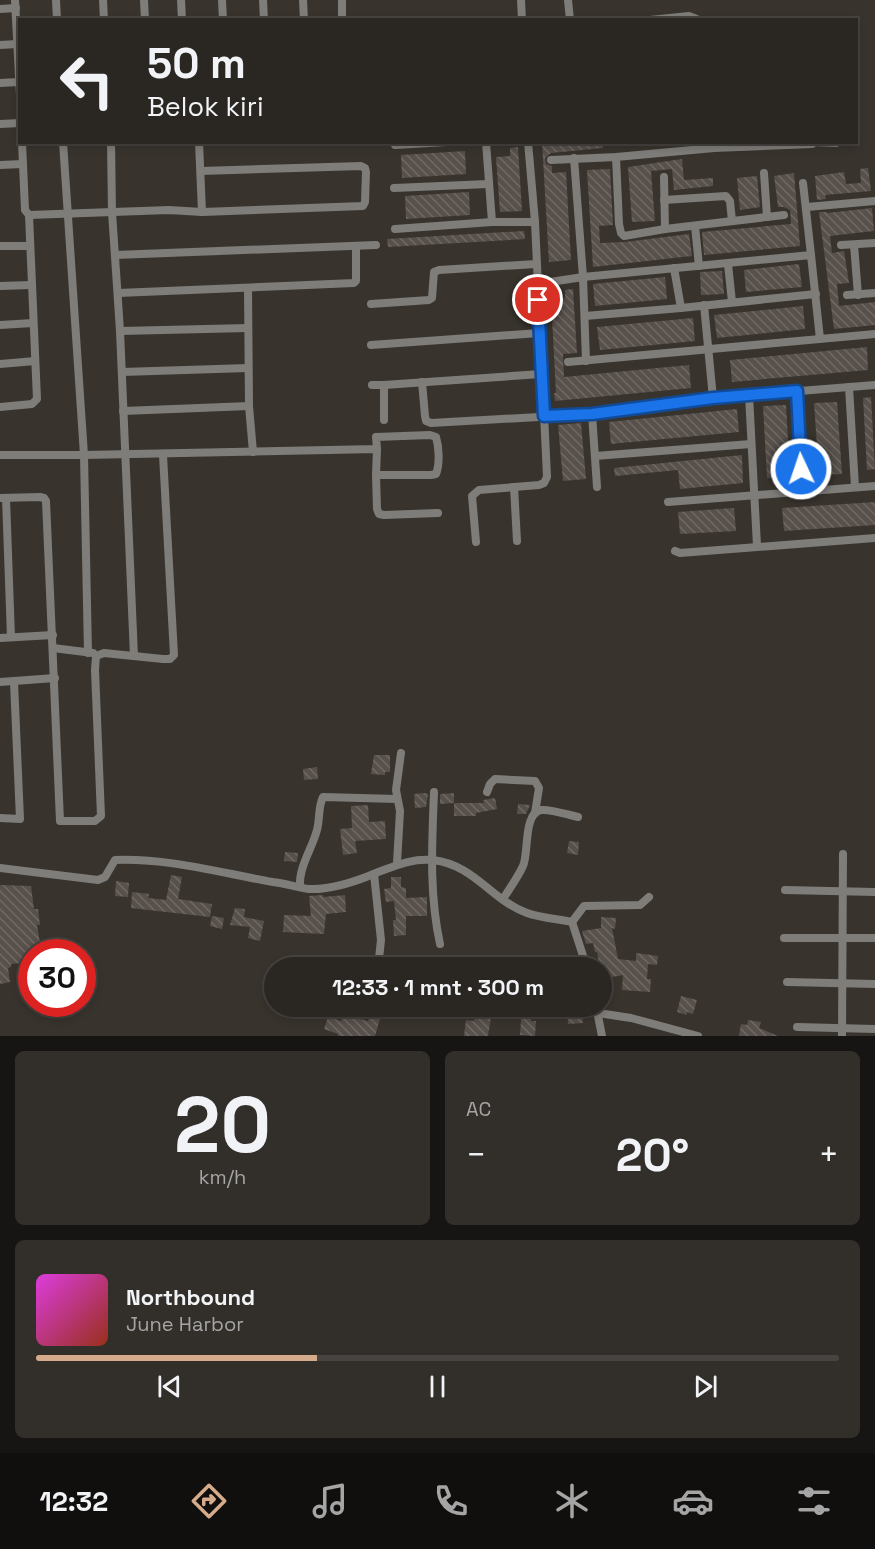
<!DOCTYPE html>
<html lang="id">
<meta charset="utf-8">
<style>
body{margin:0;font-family:"Space Grotesk",sans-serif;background:#322e2a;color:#f1f3f6;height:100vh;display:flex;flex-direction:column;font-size:22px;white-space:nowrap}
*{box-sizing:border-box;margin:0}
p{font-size:20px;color:#a5a5a5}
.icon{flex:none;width:33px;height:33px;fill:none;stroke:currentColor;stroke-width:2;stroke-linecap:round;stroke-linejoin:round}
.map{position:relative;height:1036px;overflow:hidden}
.side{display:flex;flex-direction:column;gap:15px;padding:15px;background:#171513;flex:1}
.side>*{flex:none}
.banner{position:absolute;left:18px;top:18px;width:840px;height:126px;border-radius:0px;box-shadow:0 3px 9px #0003,0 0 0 2px #464340;background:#2a2622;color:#f1f3f6;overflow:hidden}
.speed{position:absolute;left:18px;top:939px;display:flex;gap:12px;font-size:30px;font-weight:700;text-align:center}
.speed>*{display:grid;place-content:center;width:78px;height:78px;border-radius:50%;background:#2a2622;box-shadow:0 3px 9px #0003,0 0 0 2px #464340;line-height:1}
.speed .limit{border:9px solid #d22;background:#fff;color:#111}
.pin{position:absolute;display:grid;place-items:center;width:51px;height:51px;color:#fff;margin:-26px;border:3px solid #fff;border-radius:50%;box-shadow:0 2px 6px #0007}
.me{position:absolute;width:66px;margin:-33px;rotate:357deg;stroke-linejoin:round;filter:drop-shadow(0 0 4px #0008)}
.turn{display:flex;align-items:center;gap:21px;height:126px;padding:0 30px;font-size:27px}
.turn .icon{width:78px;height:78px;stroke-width:2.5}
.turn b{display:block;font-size:42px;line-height:51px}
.big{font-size:45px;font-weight:700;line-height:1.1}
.side .widget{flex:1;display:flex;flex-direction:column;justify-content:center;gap:9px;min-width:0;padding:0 21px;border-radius:9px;background:#322e2a}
.side .dial{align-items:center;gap:0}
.dial b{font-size:78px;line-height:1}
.song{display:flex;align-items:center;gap:18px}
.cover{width:72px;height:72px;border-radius:9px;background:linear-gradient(135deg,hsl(300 70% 55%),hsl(10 70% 35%))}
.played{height:6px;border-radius:3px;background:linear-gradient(90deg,#d6ab8b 35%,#464340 35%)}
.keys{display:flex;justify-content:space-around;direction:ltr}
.heat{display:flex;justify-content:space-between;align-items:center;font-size:33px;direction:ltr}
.side .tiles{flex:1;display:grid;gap:15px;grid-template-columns:1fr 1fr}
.widget:last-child{grid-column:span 2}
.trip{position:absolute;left:264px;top:957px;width:348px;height:60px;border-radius:30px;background:#2a2622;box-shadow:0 3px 9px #0003,0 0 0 2px #464340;font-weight:700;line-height:60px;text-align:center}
.tab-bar{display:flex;height:96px;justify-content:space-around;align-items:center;background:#110f0e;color:#a5a5a5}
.tab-bar .icon{width:42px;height:42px}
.tab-bar .active{color:#d6ab8b}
.tab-bar b{font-size:27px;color:#f1f3f6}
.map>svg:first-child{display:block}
</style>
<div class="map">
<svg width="875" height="1036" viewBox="0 0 875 1036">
<defs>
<pattern id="building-back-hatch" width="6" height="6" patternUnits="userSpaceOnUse" patternTransform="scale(1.5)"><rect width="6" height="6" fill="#57504b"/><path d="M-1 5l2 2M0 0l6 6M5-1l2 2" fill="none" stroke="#6f6864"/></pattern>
</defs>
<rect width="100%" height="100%" fill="#38332d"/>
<g fill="url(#building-back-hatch)">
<polygon points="542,142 550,142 550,145 603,142 603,148 551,153 545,158 546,164 552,166 552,173 566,172 571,260 549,262"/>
<polygon points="518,147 522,211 500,212 496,157 510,156 510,148"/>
<polygon points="465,151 466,174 402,178 401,155"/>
<polygon points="682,159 684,180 713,178 713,186 674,190 672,169 651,171 655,221 632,222 628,167"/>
<polygon points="868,168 871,191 825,195 826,199 817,200 815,176 844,172 846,184 861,183 860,169"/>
<polygon points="610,169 613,225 599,226 600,243 625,242 689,234 692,256 593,267 587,170"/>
<polygon points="794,173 800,246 704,255 702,232 791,224 790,210 784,207 778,207 774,176"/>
<polygon points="757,176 760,207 740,210 737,178"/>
<polygon points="469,192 470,215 406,219 405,196"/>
<polygon points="872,208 874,231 830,236 832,253 844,251 849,283 837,284 839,306 875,302 875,325 834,329 819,212 827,212 827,213"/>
<polygon points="524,231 525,239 388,247 387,239"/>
<polygon points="799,264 802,287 746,292 744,270"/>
<polygon points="722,271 724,294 701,295 700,272"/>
<polygon points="665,277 667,299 595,306 593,284"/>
<polygon points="573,289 577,353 563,354 564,377 689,365 691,388 555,401 554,393 556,393 551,299 565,298 565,290"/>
<polygon points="803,306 805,329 717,338 714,315"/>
<polygon points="693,318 695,341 600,350 597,327"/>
<polygon points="867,347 868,370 732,382 730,360"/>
<polygon points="871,397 875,469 867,470 863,398"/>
<polygon points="837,402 842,474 819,475 814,403"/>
<polygon points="786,405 790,476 767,478 763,406"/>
<polygon points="737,409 739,432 611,444 609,422"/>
<polygon points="581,423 586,479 563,481 558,425"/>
<polygon points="742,455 743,483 680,489 678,470 615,476 614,468"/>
<polygon points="875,502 875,525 784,531 782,508"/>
<polygon points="734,508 736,531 680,534 678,512"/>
<polygon points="374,755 390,755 390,772 385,772 385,775 371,774"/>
<polygon points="317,767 318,779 304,780 303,769"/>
<polygon points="425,793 428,794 426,807 415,808 414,794"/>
<polygon points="454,793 454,803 440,804 440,794"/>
<polygon points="495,798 497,809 476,813 476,816 454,816 454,803 484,803 483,800"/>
<polygon points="518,804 530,805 526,814 517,814"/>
<polygon points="368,805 369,822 385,821 386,839 355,841 357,853 343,855 340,829 352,828 351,806"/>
<polygon points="569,841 579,842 578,855 567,853"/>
<polygon points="285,852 298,853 297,862 284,861"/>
<polygon points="171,875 182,877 178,899 212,904 210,917 131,908 132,892 149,894 148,898 166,900"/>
<polygon points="391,877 401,877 401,887 406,888 406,898 427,897 427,916 406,916 406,935 394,936 393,920 396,920 394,901 386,902 384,889 391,888"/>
<polygon points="116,881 129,883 128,897 115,896"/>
<polygon points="0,885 31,886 34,909 38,909 40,925 37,925 40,943 38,944 39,952 30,952 32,962 11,964 11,967 8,968 10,982 0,984"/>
<polygon points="323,895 323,897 345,895 346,912 326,914 324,934 283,932 284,915 311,916 309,896"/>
<polygon points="235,908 245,909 244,917 264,921 260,941 248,938 250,927 230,925"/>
<polygon points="212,916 224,918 222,929 210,926"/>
<polygon points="601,917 616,918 615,929 612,928 618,959 636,961 636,953 658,956 657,965 648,964 647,979 651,979 650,992 622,990 623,975 602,979 602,968 600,968 597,952 595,952 593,943 586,944 582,931 601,928"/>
<polygon points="560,958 562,968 535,968 535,965"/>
<polygon points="681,996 697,1000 693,1014 687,1012 687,1015 677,1012"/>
<polygon points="476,1006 507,1006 506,1019 491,1017 488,1036 464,1036 466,1020 474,1021"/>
<polygon points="522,1006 532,1006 531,1021 536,1021 535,1036 520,1035"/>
<polygon points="567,1006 576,1006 576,1011 582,1011 583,1023 568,1024"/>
<polygon points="372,1009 382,1012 375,1036 338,1036 338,1034 324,1029 328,1017 341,1021 343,1015 368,1021"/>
<polygon points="748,1020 761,1022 759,1028 778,1036 739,1036 741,1024 747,1025"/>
</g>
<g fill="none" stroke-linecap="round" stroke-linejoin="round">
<g stroke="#7e7d79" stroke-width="8">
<polyline points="15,0 20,95"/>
<polyline points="56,0 57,20"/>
<polyline points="103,0 104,20"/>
<polyline points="144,0 145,20"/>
<polyline points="181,0 182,20"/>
<polyline points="222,0 223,20"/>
<polyline points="263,0 264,20"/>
<polyline points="303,0 304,20"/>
<polyline points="342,0 342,20"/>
<polyline points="521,0 522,20"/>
<polyline points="568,0 570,20"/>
<polyline points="0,9 16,8"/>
<polyline points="650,20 689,16 699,20"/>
<polyline points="0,45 17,44"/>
<polyline points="0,83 19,82"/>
<polyline points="0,124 20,123"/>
<polyline points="22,142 25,210 29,215 169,210 202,212 199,142"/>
<polyline points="111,142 112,212 120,331 134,656"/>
<polyline points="486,142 492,222"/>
<polyline points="812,142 836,143"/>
<polyline points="395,145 447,142"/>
<polyline points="616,157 619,224 621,233 624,236 665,229 784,215"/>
<polyline points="574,158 583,277 586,361"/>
<polyline points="551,160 616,157 714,148 812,144"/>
<polyline points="0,165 23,164"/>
<polyline points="201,171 361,166 365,168 366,172 365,202 363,206 202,212"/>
<polyline points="764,173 767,217"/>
<polyline points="664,177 665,229"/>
<polyline points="803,183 811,255"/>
<polyline points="394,188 488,184"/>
<polyline points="664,200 726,196 730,201 732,221"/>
<polyline points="807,207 875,201"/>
<polyline points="695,226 699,266"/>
<polyline points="395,229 492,222 535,222"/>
<polyline points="841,245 875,243"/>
<polyline points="854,245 858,295"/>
<polyline points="0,246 30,246"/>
<polyline points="115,255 376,245"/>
<polyline points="728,264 732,302"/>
<polyline points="674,268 681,308"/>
<polyline points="537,284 583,277 811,255 820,339"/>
<polyline points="0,286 31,285"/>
<polyline points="248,289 249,406 253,452"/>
<polyline points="118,293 354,283 356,281 356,247"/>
<polyline points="847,295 875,293"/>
<polyline points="371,304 429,300 432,298 434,272 439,270 536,264"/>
<polyline points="704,305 713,398"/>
<polyline points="585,316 681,308 816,294"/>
<polyline points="0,325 33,323"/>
<polyline points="120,331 248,328"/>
<polyline points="371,345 539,333"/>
<polyline points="568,362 875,334"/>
<polyline points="0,364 35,361"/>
<polyline points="122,372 248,368"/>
<polyline points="422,382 425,416 426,421 431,423 592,414 713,398 875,385"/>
<polyline points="372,385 384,385"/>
<polyline points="849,387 855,487"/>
<polyline points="797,391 803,491"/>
<polyline points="749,395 757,546"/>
<polyline points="0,407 32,404 37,399 29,215"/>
<polyline points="123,411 249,406"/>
<polyline points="592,414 597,487"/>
<polyline points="384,420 384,385 541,374"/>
<polyline points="0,455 84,455 63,142"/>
<polyline points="595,456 751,444"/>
<polyline points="376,475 377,509 379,514 384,515 438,513"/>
<polyline points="514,487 517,541"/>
<polyline points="0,498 40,497 44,498 46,501 60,821 95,821 101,816 95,670 96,656 104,653 163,659 170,659 174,655 163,455"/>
<polyline points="6,498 11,637"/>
<polyline points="668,502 875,486"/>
<polyline points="476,542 472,496 479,490 539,485 544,483 547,477 535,222 528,142"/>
<polyline points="675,551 680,553 875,538"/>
<polyline points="0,638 53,635"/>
<polyline points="53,648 93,653"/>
<path d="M88,653L84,455L377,449L376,437L430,435L436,437C439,447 440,464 436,474L431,475H376L377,449"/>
<polyline points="0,682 55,678"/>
<path d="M434,792C432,843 429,894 440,944"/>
<polyline points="487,792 490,784 495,779 535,781 539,788 535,813"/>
<polyline points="0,818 20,819 14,682"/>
<polyline points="397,863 400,811 396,790 401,753"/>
<path d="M0,868L98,880L105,877L115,860C169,858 221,873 273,882C285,883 298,888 309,889C330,890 357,881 376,873C395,866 411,858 433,860C475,865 491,900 527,913C541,918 558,919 572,922L587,968"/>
<polyline points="374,874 381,940 378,968"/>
<path d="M300,886C299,866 312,849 317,830C320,819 318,807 323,797L397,799"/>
<polyline points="785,890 875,892"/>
<path d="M503,899C510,888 518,877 523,866C529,854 523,813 541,810C552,809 568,815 578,817"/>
<polyline points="572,922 584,906 640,905 649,897"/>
<polyline points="784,938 875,938"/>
<polyline points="787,982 875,984"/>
<polyline points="596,1006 602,1036"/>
<polyline points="598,1013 631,1018 698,1036"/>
<polyline points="797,1027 875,1029"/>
<polyline points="842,1036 843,854"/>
</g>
</g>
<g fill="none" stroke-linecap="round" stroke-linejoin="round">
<g stroke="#114b97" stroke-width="15">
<polyline id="route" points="538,300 544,416 592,414 713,398 797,391 801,469"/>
</g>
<use href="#route" stroke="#1a73e8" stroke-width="10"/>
</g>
</svg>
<div class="speed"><div class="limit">30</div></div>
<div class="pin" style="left:538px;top:300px;background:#d93025"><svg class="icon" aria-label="arrive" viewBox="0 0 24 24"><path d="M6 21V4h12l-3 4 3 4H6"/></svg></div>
<svg class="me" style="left:801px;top:469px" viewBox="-20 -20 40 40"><circle r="17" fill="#1a73e8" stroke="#fff" stroke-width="3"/><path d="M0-11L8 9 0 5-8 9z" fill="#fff"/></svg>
<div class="trip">12:33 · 1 mnt · 300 m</div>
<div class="banner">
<div class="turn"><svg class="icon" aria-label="left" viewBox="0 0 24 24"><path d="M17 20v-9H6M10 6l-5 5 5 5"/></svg><div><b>50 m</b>Belok kiri</div></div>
</div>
</div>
<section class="side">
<div class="tiles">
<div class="widget dial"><b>20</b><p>km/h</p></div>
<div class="widget"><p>AC</p>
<div class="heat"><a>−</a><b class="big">20°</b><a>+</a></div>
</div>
<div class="widget">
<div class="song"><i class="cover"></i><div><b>Northbound</b><p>June Harbor</p></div></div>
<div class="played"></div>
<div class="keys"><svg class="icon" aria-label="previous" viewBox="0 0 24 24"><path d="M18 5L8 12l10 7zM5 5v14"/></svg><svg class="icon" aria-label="pause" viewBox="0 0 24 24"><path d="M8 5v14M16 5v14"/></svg><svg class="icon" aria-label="next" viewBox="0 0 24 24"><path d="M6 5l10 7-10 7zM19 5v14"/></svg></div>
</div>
</div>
</section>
<nav class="tab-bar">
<b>12:32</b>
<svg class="icon active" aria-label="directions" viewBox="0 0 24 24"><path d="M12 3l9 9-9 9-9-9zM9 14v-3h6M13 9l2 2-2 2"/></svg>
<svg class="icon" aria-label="music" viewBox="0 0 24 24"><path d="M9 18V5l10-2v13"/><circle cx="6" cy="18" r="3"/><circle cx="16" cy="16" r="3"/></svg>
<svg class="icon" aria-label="phone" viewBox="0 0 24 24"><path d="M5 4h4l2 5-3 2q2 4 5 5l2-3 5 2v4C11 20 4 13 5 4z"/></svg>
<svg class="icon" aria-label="climate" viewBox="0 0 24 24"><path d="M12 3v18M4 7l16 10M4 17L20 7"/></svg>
<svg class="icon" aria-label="car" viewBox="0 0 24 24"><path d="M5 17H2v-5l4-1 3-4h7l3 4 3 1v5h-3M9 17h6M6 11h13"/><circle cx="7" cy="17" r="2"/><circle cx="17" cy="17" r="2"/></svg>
<svg class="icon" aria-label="filters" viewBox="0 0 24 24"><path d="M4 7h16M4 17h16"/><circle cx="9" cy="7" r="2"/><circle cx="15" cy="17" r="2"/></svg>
</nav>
